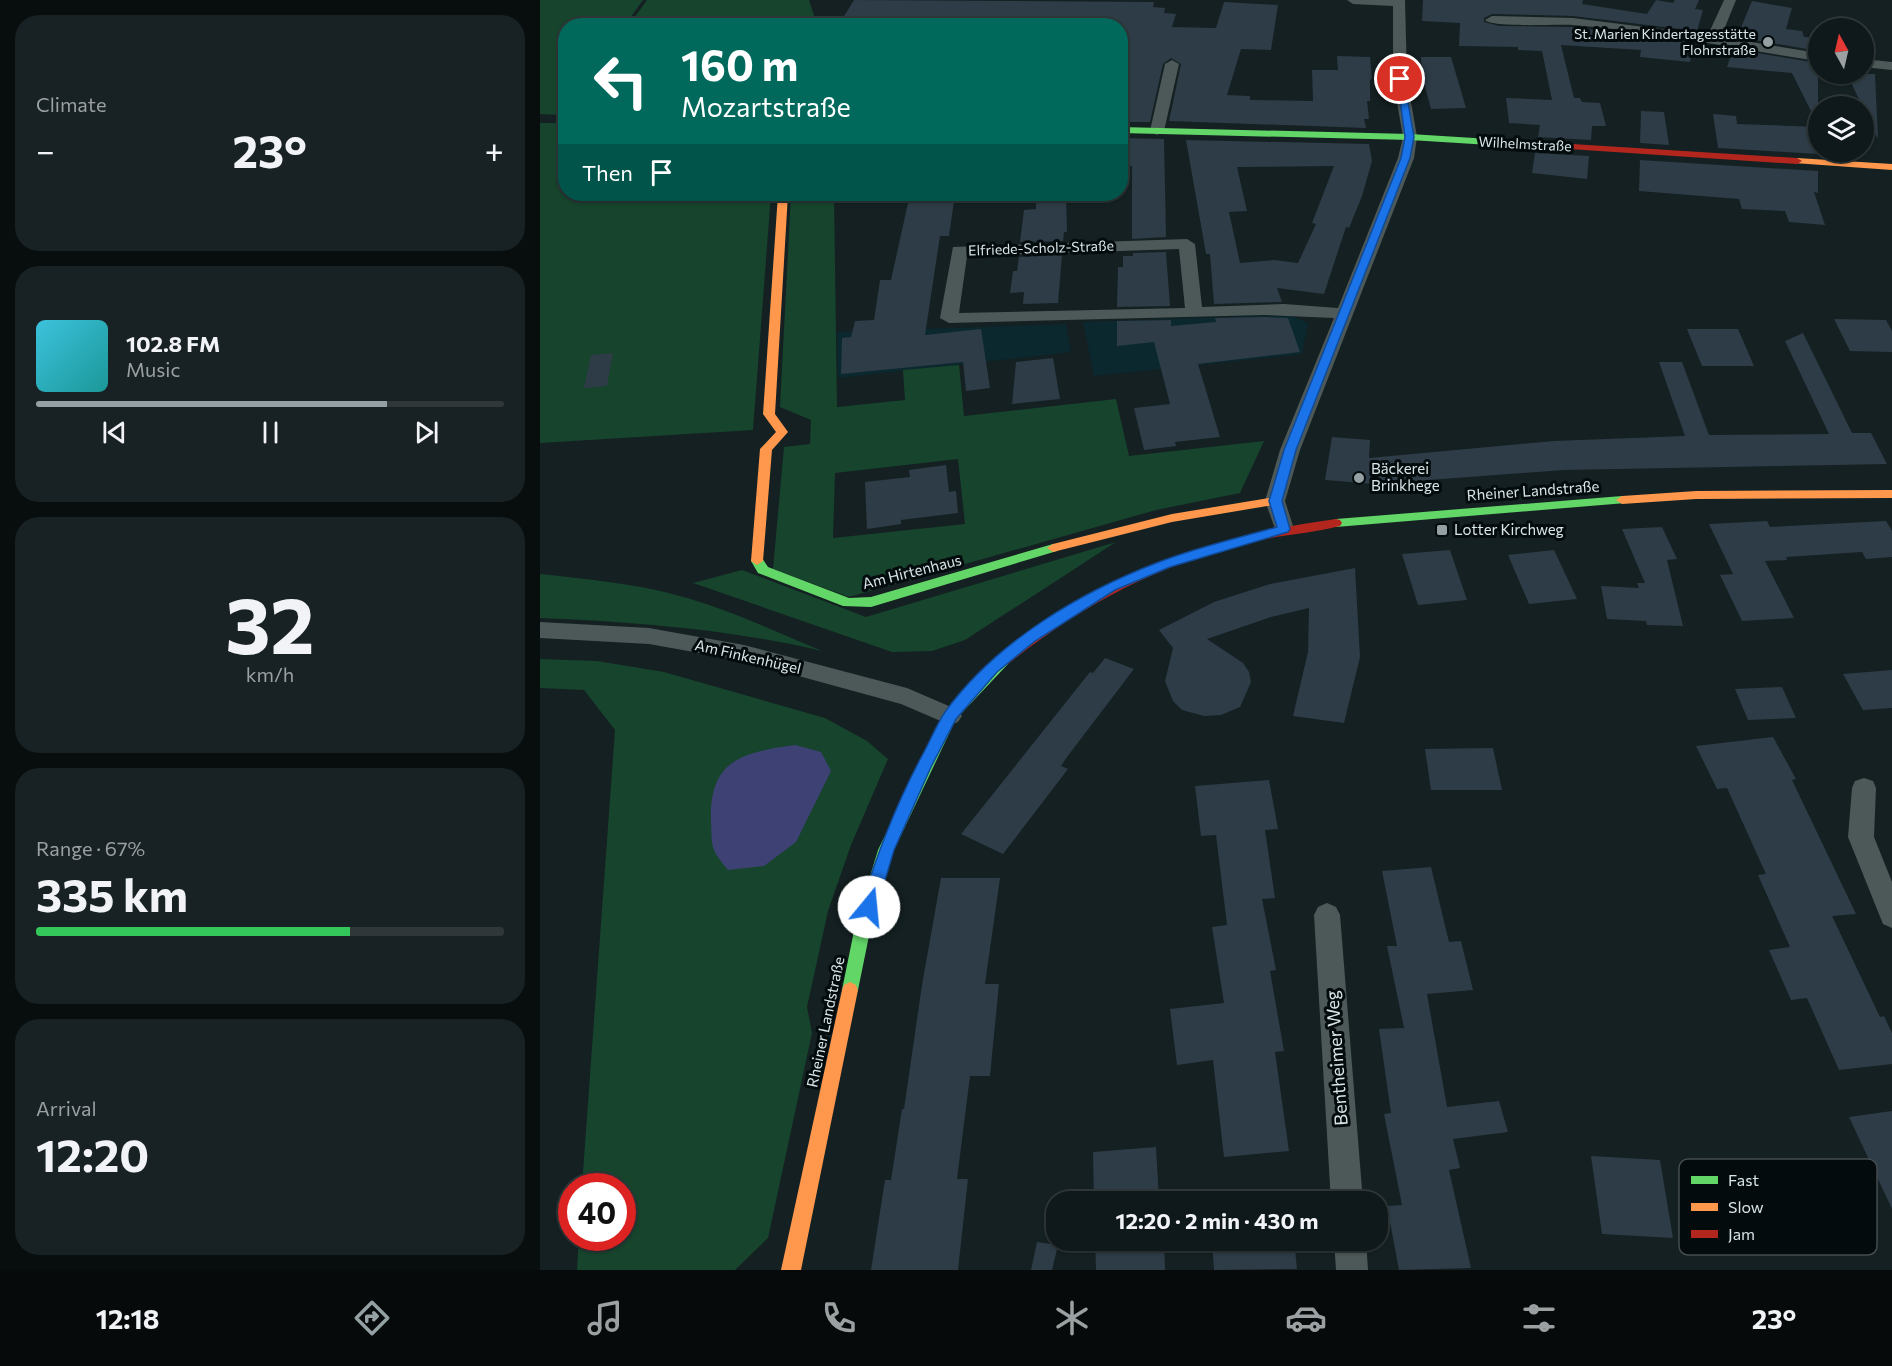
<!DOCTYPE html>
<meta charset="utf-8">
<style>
body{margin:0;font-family:Commissioner,sans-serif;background:#182123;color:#f1f3f6;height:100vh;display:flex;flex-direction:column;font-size:22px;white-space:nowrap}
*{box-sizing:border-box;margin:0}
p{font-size:20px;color:#9ba0a2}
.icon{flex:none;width:33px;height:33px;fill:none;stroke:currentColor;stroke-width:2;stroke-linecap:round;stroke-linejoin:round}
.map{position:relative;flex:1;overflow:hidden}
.panel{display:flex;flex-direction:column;gap:15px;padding:15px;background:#080d0e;width:540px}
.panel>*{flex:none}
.hud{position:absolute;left:18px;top:18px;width:570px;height:183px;border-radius:24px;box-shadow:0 2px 4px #0004,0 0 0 2px #2f3739;background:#00695c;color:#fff;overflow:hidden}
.needle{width:39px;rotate:352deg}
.fabs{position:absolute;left:1268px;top:18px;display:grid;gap:12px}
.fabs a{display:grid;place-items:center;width:66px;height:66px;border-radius:50%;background:#0f181a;box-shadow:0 2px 4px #0004,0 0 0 2px #2f3739;font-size:30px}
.speed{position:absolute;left:18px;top:1173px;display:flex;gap:12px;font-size:30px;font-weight:700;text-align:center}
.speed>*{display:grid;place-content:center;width:78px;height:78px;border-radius:50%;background:#0f181a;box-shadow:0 2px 4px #0004,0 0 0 2px #2f3739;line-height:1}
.speed .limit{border:9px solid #d22;background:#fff;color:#111}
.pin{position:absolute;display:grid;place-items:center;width:51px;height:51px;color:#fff;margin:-26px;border:3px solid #fff;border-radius:50%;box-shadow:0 2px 6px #0007}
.me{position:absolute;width:66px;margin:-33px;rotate:17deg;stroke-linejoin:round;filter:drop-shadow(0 0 4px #0008)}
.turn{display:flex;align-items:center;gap:21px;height:126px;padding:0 24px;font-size:27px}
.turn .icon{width:78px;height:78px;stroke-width:2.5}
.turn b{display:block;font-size:42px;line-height:51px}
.then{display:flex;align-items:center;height:57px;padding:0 24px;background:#0003;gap:12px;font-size:22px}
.big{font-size:45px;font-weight:700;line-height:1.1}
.panel .card{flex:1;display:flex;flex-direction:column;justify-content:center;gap:9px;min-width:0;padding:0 21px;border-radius:24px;background:#182123}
.panel .dial{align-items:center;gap:0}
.dial b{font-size:78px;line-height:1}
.song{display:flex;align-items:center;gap:18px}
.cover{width:72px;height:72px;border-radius:9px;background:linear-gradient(135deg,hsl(190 70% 55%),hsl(180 70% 35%))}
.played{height:6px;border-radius:3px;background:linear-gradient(90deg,#94a0a3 75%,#2f3739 75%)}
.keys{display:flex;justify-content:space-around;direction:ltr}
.heat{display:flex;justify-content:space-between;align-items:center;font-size:33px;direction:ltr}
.charge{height:9px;border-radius:4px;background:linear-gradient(90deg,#34c759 67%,#2f3739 0)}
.trip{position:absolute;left:506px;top:1191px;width:342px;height:60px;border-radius:24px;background:#0f181a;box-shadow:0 2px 4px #0004,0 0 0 2px #2f3739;font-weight:700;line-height:60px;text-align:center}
.menu{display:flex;height:96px;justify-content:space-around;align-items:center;background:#060a0a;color:#9ba0a2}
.menu .icon{width:42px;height:42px}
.menu .selected{color:#94a0a3}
.menu b{font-size:27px;color:#f1f3f6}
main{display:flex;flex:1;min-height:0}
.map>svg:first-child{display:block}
</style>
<main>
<section class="panel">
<div class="card"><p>Climate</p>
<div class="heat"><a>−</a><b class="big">23°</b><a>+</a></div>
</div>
<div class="card">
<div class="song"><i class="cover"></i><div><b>102.8 FM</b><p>Music</p></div></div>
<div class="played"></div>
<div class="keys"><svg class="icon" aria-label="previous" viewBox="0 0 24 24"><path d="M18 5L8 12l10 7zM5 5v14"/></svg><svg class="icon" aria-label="pause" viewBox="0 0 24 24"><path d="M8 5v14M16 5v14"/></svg><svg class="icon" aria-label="next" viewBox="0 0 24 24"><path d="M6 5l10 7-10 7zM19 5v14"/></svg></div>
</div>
<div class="card dial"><b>32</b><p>km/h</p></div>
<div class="card"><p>Range · 67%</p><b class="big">335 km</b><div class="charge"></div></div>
<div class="card"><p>Arrival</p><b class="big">12:20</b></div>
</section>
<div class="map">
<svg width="1352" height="1270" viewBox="0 0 1352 1270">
<rect width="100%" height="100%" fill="#142022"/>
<g fill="#0b282f">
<polygon points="749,315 768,323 762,354 554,376 543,322"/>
<polygon points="526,324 531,352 298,378 297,332"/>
</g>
<g fill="#17442d" fill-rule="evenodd">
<polygon points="0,0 103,0 85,25 26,26 25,107 20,115 0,114"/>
<polygon points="107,0 269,0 277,25 89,25"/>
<polygon points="0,123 25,123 26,194 231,194 213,430 0,443"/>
<path d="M251,194H294L297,407L365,400L363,370L419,365L424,416L576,399L589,456L724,441L700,493L616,510L309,597L233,569L244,447L270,444L271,420L240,407ZM418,459L425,524L293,538L295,473Z"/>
<polygon points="576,542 425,640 392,651 352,652 153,583 202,570 326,617"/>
<path d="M0,574C45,579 92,583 136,595C186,608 234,631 282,651C188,629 96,622 0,618Z"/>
<polygon points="0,659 57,661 124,672 285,718 327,741 348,759 311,845 288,911 267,1007 272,1033 228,1238 195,1270 37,1270 39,1238 82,1238 82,1186 42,1186 75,730 44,690 0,688"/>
</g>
<path fill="#3d4173" d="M255,745L281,752L291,771L256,842L224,866L188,870C170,848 172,848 171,820C169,759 204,752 255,745Z"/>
<g fill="#2d3c46" fill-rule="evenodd">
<polygon points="314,0 614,2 613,7 625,8 624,13 636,14 632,27 676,28 684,2 738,5 731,50 701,49 687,95 710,96 710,100 773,101 772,70 798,70 797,56 830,57 832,78 830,80 830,101 827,101 829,119 824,119 826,128 629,121 641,64 631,58 623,64 610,122 582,122 588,99 580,99 580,26 298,26"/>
<polygon points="883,0 1043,0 1042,4 1107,14 1116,0 1133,3 1135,0 1159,0 1155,9 1163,10 1157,31 1033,16 952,14 944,18 944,22 960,26 1032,27 1154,43 1150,62 1100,57 1101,50 1021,45 1034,98 1040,98 1042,102 1060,103 1066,126 1052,126 1051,140 998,137 1000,125 969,123 966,98 1012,100 1002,51 978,50 978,47 919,46 920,23 882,21"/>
<polygon points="1212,1 1252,8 1246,29 1262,31 1264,37 1278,38 1278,51 1197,37"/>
<polygon points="1193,49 1278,63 1278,125 1252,73 1187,67"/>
<polygon points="881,57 911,57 926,108 891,109 882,75"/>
<polygon points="1307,74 1335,74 1338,139"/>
<polygon points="1101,111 1124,112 1129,145 1100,143"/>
<polygon points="1173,114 1196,116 1197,124 1278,127 1278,154 1178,148"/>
<polygon points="580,138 624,139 626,237 592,239 592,166 580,166"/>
<path d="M646,140L829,144L832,161L822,196L809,228L806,227L784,294L737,288L742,302L674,304L670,254H666ZM794,166L772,223L776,224L758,263L734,260L700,263L689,212L707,211L697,167Z"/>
<polygon points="995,153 1049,156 1047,179 992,173"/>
<polygon points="1100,160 1278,171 1278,193 1274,192 1285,225 1249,222 1245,211 1202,209 1199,199 1099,191"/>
<polygon points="378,194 415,194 409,236 400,236 385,335 441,329 450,388 426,391 423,362 301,374 302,338 311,337 315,321 334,320 340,280 351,280 368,203 376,203"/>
<polygon points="526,197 527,232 524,232 523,241 480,242 484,210 496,209 496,199"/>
<polygon points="626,252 630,306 577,307 578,267 583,267 583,256 593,256 593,253"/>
<polygon points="522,255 518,303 483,304 484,292 470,293 473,271 477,271 479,257"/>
<polygon points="724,317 748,318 760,352 658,364 680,437 635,442 636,446 604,450 594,408 630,404 614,342 577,346 577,321 631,320 631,326 676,322 675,318"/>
<polygon points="1294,319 1346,320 1352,331 1352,352 1310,351"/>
<polygon points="1147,329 1198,329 1214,366 1162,366"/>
<polygon points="1263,333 1312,433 1331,433 1347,464 1024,470 835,484 785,480 792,437 830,440 829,458 1014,441 1145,436 1119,362 1142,362 1169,435 1289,434 1245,341"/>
<polygon points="73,353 67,386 44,388 51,355"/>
<polygon points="513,358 520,399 472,404 476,362"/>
<polygon points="406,465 409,492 416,491 418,513 361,520 361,524 327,529 325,482 370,477 369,470"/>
<polygon points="1227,521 1230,527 1346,521 1352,531 1352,557 1326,559 1322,552 1246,557 1247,560 1225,561 1254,618 1202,621 1180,575 1193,574 1169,524"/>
<polygon points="1122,527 1137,559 1127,560 1143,626 1107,625 1106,621 1067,619 1061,586 1099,588 1097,583 1105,583 1082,529"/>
<polygon points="910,550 927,600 878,605 862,554"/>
<polygon points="1014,550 1037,599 989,604 968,555"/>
<polygon points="815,568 820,657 804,723 753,716 768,652 769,608 731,617 667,639 703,663 709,672 711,682 700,707 681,715 664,716 642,710 633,701 625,681 633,648 619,630 674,602 730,584"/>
<polygon points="565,658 594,669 527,757 521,766 528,769 463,854 421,834 550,672 553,673"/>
<polygon points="1352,670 1352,708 1323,710 1303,674"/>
<polygon points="1242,687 1256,718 1208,720 1195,689"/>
<polygon points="1233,737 1256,779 1252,780 1316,914 1292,916 1340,1017 1344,1016 1352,1033 1352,1064 1299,1070 1267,998 1251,1000 1229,950 1250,947 1218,875 1226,874 1187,788 1177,789 1156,746"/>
<polygon points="953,748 962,790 891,790 885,749"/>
<polygon points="729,780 738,829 725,830 735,898 722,899 736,970 730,971 744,1051 735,1052 749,1151 684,1157 673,1060 637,1065 630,1009 684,1003 672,927 687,925 676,835 661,836 655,786"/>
<polygon points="891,867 909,942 921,941 933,990 887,994 907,1107 959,1101 968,1132 913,1139 920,1168 909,1170 931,1268 859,1270 847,1206 862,1205 844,1114 851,1113 839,1029 864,1028 847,946 857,946 842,871"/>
<polygon points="401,878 460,878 445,984 459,984 450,1076 430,1076 417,1179 428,1179 418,1270 331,1270 345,1180 351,1180 362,1109 364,1109 382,985"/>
<polygon points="1352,1111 1352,1209 1309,1117"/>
<polygon points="616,1147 619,1199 612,1202 554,1202 553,1152"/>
<polygon points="1051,1156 1120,1160 1133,1238 1062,1234"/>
<polygon points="749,1195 750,1202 669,1202 669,1201"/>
<polygon points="555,1240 624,1240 625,1270 556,1270"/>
<polygon points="672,1240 754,1240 757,1269 674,1270"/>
<polygon points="497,1242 518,1245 512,1270 491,1270"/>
</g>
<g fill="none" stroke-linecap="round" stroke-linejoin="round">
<g fill="#4d5958" fill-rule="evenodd">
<path d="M807,0H865L867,79L877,137L874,158L760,450L745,501L754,529L751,534H737L725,501L740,450L794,318L724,315L409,323L400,318L413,247L647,239L655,244L662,307L744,304L798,308L858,158L863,137L853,79V6L813,4ZM639,249L645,308L419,313L427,256Z"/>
<path d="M1184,0H1196L1181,37L1278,53V61C1196,49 1114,31 1032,25C1016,24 953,28 945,20L952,16L1033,18L1168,35Z"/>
<polygon points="1323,59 1352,62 1352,70 1323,67"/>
<polygon points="632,60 639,64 624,131 617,135 610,131 625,64"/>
<polygon points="0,622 109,628 204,645 367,688 418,710 422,716 418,722 410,725 361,704 204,661 109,644 0,638"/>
<polygon points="1324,778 1333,781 1336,788 1334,837 1352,882 1352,928 1343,924 1308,837 1312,788 1315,781"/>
<polygon points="787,903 796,907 800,915 823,1202 791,1202 774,915 778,907"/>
<polygon points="794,1240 826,1240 828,1270 796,1270"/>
</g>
<g fill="#63d668" fill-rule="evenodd">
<polygon points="580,127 870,134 1032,144 1036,147 1032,150 870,140 580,133"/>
<polygon points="1082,496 1088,500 1086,503 796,527 790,523 796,519"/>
<polygon points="513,544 517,545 519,548 517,551 331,607 303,606 218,573 211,561 212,558 222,558 228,567 309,598 331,597"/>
<polygon points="463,655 468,656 470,660 468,664 416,719 354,850 331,926 318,990 316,995 310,998 304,995 302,990 315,926 338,850 405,712 458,656"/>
</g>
<g fill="#ff974d" fill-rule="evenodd">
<polygon points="1257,158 1352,164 1352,170 1254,163 1254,159"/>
<polygon points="238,194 248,194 235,414 248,432 232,450 223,561 217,565 211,561 220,449 236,432 223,414"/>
<polygon points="1352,490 1352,498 1156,499 1082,504 1076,500 1082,496 1156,491"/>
<polygon points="735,497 741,501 739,504 632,522 513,552 507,548 513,544 632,514"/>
<polygon points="310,982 316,985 318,990 261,1270 241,1270 302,990 304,985"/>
</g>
<g fill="#b3261e" fill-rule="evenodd">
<polygon points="1032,144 1257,158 1262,161 1257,164 1029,149 1028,147"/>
<path d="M796,519L800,520L802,523L800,526C770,534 737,535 706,543C617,565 539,607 468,664L463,665L456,660C465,646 492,630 506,621C595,563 692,533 796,519Z"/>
</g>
</g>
<path fill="#1a73e8" stroke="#114b97" stroke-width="1.5" d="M857,77L864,79L874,137L870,158L756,450L742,501L750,529L748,532L630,567L575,590L495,641L457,672L416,719L391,767L354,850L337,907L334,912H323L321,907C337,853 357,802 384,752C391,739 397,724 405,712C456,642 540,592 619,562C657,547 698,538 737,527L729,501L744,450L861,158L865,137Z"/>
<g fill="#94a0a3" stroke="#040b0d" stroke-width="2">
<circle cx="1228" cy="42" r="6"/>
<circle cx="819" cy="478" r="6"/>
<rect x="896" y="524" width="12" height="12" rx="3"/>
</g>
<g text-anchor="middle" stroke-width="6" stroke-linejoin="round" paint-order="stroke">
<g font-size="14" fill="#d9e5e9" stroke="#040b0d" text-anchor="end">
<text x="1216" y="39">St. Marien Kindertagesstätte<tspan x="1216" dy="16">Flohrstraße</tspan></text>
</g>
<g font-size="14" fill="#d9e5e9" stroke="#040b0d">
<text transform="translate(985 144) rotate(3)" y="5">Wilhelmstraße</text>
<text transform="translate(501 248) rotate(-2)" y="5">Elfriede-Scholz-Straße</text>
</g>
<g font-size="15" fill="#d9e5e9" stroke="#040b0d" text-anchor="start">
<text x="831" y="474">Bäckerei<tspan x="831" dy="17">Brinkhege</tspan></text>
<text x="914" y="535">Lotter Kirchweg</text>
</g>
<g font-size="15" fill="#d9e5e9" stroke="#040b0d">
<text transform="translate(993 491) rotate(-4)" y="5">Rheiner Landstraße</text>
<text transform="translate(372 572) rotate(-14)" y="5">Am Hirtenhaus</text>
<text transform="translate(208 657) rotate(13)" y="5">Am Finkenhügel</text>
<text transform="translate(286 1022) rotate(-78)" y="5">Rheiner Landstraße</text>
</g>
<g font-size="18" fill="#d9e5e9" stroke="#040b0d">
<text transform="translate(797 1058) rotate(-94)" y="6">Bentheimer Weg</text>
</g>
</g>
<rect x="1139" y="1159" width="198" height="96" rx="9" fill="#040b0d" stroke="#444c4f" stroke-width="1.5"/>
<rect x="1151" y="1176" width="27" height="8" fill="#63d668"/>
<rect x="1151" y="1203" width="27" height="8" fill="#ff974d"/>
<rect x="1151" y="1230" width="27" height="8" fill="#b3261e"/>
<g font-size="16" fill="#d9e5e9">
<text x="1188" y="1186">Fast</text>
<text x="1188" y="1213">Slow</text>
<text x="1188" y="1240">Jam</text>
</g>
</svg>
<div class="fabs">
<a><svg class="needle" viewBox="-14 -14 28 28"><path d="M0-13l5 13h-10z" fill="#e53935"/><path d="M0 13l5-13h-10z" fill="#9ba0a2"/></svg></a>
<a><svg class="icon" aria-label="layers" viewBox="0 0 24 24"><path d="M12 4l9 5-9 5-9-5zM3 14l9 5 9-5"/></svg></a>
</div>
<div class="speed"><div class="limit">40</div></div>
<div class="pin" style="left:860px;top:79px;background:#d93025"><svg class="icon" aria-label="arrive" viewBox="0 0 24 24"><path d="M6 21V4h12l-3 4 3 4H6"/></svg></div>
<svg class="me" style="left:329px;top:907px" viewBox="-20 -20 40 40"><circle r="19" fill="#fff"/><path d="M0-13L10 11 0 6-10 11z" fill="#1a73e8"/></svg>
<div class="trip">12:20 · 2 min · 430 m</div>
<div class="hud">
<div class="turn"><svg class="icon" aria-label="left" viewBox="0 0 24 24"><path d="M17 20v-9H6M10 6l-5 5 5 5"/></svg><div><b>160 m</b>Mozartstraße</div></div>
<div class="then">Then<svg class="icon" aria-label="arrive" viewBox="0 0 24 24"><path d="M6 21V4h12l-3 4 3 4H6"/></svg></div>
</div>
</div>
</main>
<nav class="menu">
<b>12:18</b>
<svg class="icon selected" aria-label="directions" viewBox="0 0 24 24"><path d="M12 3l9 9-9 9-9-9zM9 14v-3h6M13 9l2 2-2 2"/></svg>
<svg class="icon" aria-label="music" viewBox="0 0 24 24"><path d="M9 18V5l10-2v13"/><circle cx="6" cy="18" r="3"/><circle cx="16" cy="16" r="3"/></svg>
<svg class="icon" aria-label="phone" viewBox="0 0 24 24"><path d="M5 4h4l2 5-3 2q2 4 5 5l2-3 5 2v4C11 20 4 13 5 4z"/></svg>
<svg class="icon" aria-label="climate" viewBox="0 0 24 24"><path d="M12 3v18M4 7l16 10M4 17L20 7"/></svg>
<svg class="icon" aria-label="car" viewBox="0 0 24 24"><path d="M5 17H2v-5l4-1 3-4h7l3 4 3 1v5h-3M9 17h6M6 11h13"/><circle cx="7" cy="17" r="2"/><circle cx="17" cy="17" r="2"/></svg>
<svg class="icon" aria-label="filters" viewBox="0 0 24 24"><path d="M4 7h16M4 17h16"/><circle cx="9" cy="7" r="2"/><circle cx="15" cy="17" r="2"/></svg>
<b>23°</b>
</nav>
